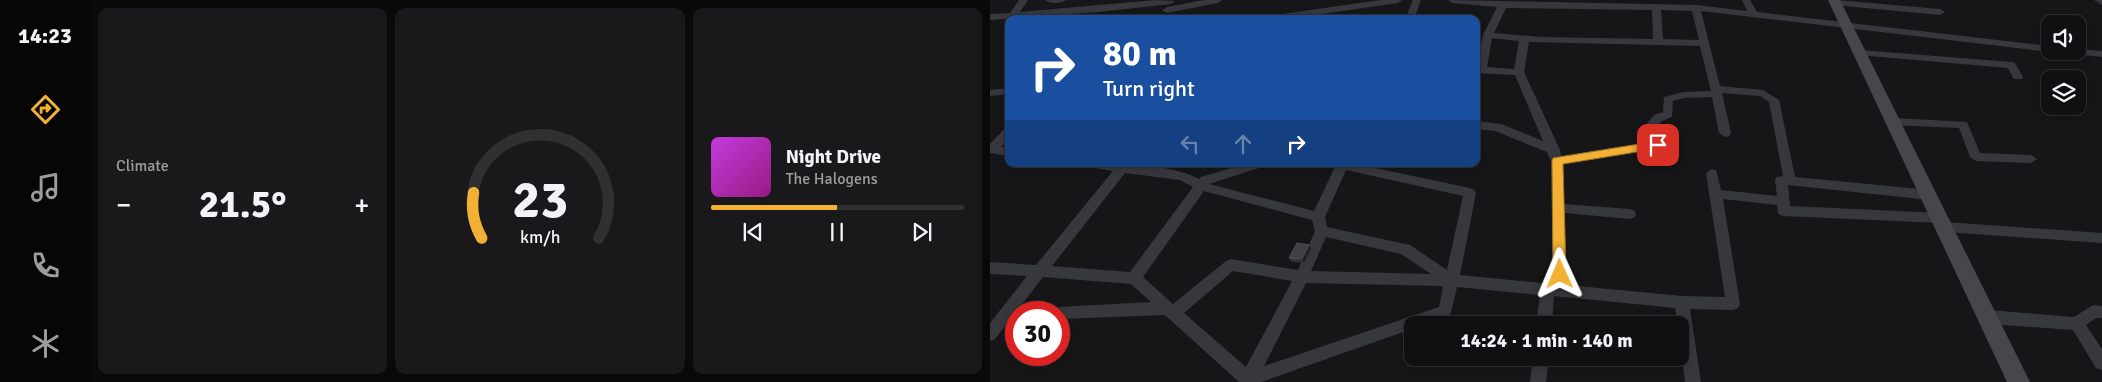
<!DOCTYPE html>
<meta charset="utf-8">
<style>
body{margin:0;font-family:Signika,sans-serif;background:#19191b;color:#f1f3f6;height:100vh;display:flex;flex-direction:column;font-size:19px;white-space:nowrap}
*{box-sizing:border-box;margin:0}
p{font-size:16px;color:#9c9d9f}
.icon{flex:none;width:28px;height:28px;fill:none;stroke:currentColor;stroke-width:2;stroke-linecap:round;stroke-linejoin:round}
.map{position:relative;flex:1;overflow:hidden}
.details{display:flex;flex-direction:column;gap:8px;padding:8px;background:#09090a;width:900px}
.details>*{flex:none}
.top-card{position:absolute;left:15px;top:15px;width:475px;height:152px;border-radius:10px;box-shadow:0 2px 8px #0003,0 0 0 1px #303032;background:#1a4fa0;color:#fff;overflow:hidden}
.tools{position:absolute;left:1051px;top:15px;display:grid;gap:10px}
.tools a{display:grid;place-items:center;width:45px;height:45px;border-radius:10px;background:#101012;box-shadow:0 2px 8px #0003,0 0 0 1px #303032;font-size:25px}
.speed{position:absolute;left:15px;top:301px;display:flex;gap:10px;font-size:25px;font-weight:700;text-align:center}
.speed>*{display:grid;place-content:center;width:65px;height:65px;border-radius:50%;background:#101012;box-shadow:0 2px 8px #0003,0 0 0 1px #303032;line-height:1}
.speed .limit{border:8px solid #d22;background:#fff;color:#111}
.pin{position:absolute;display:grid;place-items:center;width:42px;height:42px;color:#fff;margin:-21px;border-radius:10px;box-shadow:0 2px 8px #0006}
.me{position:absolute;width:55px;margin:-28px;rotate:359deg;stroke-linejoin:round;filter:drop-shadow(0 0 4px #0008)}
.turn{display:flex;align-items:center;gap:18px;height:105px;padding:0 15px;font-size:22px}
.turn .icon{width:65px;height:65px;stroke-width:2.5}
.turn b{display:block;font-size:35px;line-height:42px}
.lanes{display:flex;align-items:center;height:48px;padding:0 15px;background:#0003;justify-content:center;gap:25px;direction:ltr}
.lanes .off{opacity:.35}
.big{font-size:38px;font-weight:800;line-height:1.1}
.details .card{flex:1;display:flex;flex-direction:column;justify-content:center;gap:8px;min-width:0;padding:0 18px;border-radius:10px;background:#19191b}
.details .dial{align-items:center;gap:0}
.dial svg{height:130px;overflow:visible;fill:none;stroke:#303032;stroke-width:7;stroke-linecap:round;text-anchor:middle}
.dial text{fill:#f1f3f6;stroke:none}
.song{display:flex;align-items:center;gap:15px}
.cover{width:60px;height:60px;border-radius:8px;background:linear-gradient(135deg,hsl(290 70% 55%),hsl(310 70% 35%))}
.played{height:5px;border-radius:2px;background:linear-gradient(90deg,#f2b134 50%,#303032 50%)}
.keys{display:flex;justify-content:space-around;direction:ltr}
.heat{display:flex;justify-content:space-between;align-items:center;font-size:28px;direction:ltr}
.details .tiles{flex:1;display:grid;gap:8px;grid-template-columns:repeat(3,1fr)}
.trip{position:absolute;left:414px;top:316px;width:285px;height:50px;border-radius:10px;background:#101012;box-shadow:0 2px 8px #0003,0 0 0 1px #303032;font-weight:800;line-height:50px;text-align:center}
main{display:flex;flex:1;min-height:0}
.tab-bar{display:flex;flex-direction:column;width:90px;justify-content:space-around;align-items:center;background:#060607;color:#9c9d9f}
.tab-bar .icon{width:35px;height:35px}
.tab-bar .selected{color:#f2b134}
.tab-bar b{font-size:22px;color:#f1f3f6}
.map>svg:first-child{display:block}
</style>
<main>
<nav class="tab-bar">
<b>14:23</b>
<svg class="icon selected" aria-label="directions" viewBox="0 0 24 24"><path d="M12 3l9 9-9 9-9-9zM9 14v-3h6M13 9l2 2-2 2"/></svg>
<svg class="icon" aria-label="music" viewBox="0 0 24 24"><path d="M9 18V5l10-2v13"/><circle cx="6" cy="18" r="3"/><circle cx="16" cy="16" r="3"/></svg>
<svg class="icon" aria-label="phone" viewBox="0 0 24 24"><path d="M5 4h4l2 5-3 2q2 4 5 5l2-3 5 2v4C11 20 4 13 5 4z"/></svg>
<svg class="icon" aria-label="climate" viewBox="0 0 24 24"><path d="M12 3v18M4 7l16 10M4 17L20 7"/></svg>
</nav>
<section class="details">
<div class="tiles">
<div class="card"><p>Climate</p>
<div class="heat"><a>−</a><b class="big">21.5°</b><a>+</a></div>
</div>
<div class="card dial"><svg viewBox="0 0 100 80">
<path d="M14 69A42 42 0 1 1 86 69"/>
<path d="M14 69A42 42 0 0 1 9 41" stroke="#f2b134"/>
<text x="50" y="56" font-size="32" font-weight="700">23</text>
<text x="50" y="72" font-size="11">km/h</text>
</svg></div>
<div class="card">
<div class="song"><i class="cover"></i><div><b>Night Drive</b><p>The Halogens</p></div></div>
<div class="played"></div>
<div class="keys"><svg class="icon" aria-label="previous" viewBox="0 0 24 24"><path d="M18 5L8 12l10 7zM5 5v14"/></svg><svg class="icon" aria-label="pause" viewBox="0 0 24 24"><path d="M8 5v14M16 5v14"/></svg><svg class="icon" aria-label="next" viewBox="0 0 24 24"><path d="M6 5l10 7-10 7zM19 5v14"/></svg></div>
</div>
</div>
</section>
<div class="map">
<svg width="1112" height="382" viewBox="0 0 1112 382">
<rect width="100%" height="100%" fill="#161618"/>
<g fill="none" stroke-linecap="round" stroke-linejoin="round">
<g fill="#37383d" fill-rule="evenodd">
<polygon points="29,0 38,0 30,12 166,0 185,1 181,4 109,12 0,20 0,14 20,13"/>
<path d="M55,0H76C72,4 59,4 55,0Z"/>
<polygon points="214,0 232,0 228,3 177,13 172,10 177,7"/>
<polygon points="390,0 412,0 408,3 298,19 274,19 278,16"/>
<polygon points="423,0 431,0 424,19 415,19"/>
<path d="M458,0L706,5L757,11L752,0H760L767,12L1060,46V51H1063L1060,52L711,11L730,86L773,90L789,100L805,177L940,190L944,192L946,195L944,198L940,200L798,185L800,206L951,213L956,214L958,218L956,222L951,223L793,216L788,214L787,205L733,199L750,304L748,308L743,310L700,309L711,382H695L690,344V325H688L685,308L564,296L562,325H546L550,295L467,287L460,316L433,325H422V329L271,382H249L175,315L69,319V312H62L64,308L69,307L161,302L141,284L53,277L5,339L0,341V323L37,276L0,274V262L46,265L123,171L99,167L97,164C131,164 179,163 209,179L211,177L255,164H274L272,167L219,184L324,211L345,167L342,164H366L480,188L484,190L486,193L470,275L563,284L561,161L557,152L505,131L486,129V121L511,124L553,141L525,75L486,73L493,35L507,7L462,3ZM516,8L662,10L663,39L552,37L504,33ZM671,10L702,11L709,40L673,39ZM502,38L529,41L524,69L497,67ZM539,42L710,46L721,91L694,92L674,97L673,112L664,115L655,126L659,142L571,156L570,150L534,72ZM732,93L770,96L779,102L793,176L787,177L785,180L787,196L731,190L726,170L722,169L716,173L735,297L692,296L577,285L575,213L640,219L645,217L646,214L645,211L640,209L574,204L573,164L678,147L680,144L678,141H671L667,127L672,121L682,117L683,101L694,98L722,97L729,133L735,137L739,136L741,133ZM356,170L473,196L457,270L420,245L337,227L335,217ZM135,173L190,180L203,187L140,272L62,266ZM214,191L322,220L325,231L308,270L241,259L236,261L183,304L153,277ZM336,237L411,254L441,274L321,271ZM243,271L302,281L256,367L194,313ZM316,283L453,286L449,307L274,366Z"/>
<polygon points="846,0 950,9 955,12 950,15 843,5 842,3"/>
<polygon points="1104,0 1112,0 1112,5"/>
<polygon points="1088,49 1112,51 1112,57 1083,54 1078,51 1088,51"/>
<polygon points="871,50 1021,62 1025,63 1033,77 1032,79 1024,79 1018,68 868,55 866,53"/>
<polygon points="19,88 19,94 0,96 0,90"/>
<polygon points="905,118 977,122 990,153 1041,155 1047,159 1041,163 986,161 980,157 969,128 901,125 899,122"/>
<polygon points="19,127 19,138 11,147 19,148 19,156 0,153 0,144 15,128"/>
<polygon points="955,222 1112,233 1112,243 955,232 950,231 948,227 950,223"/>
<polygon points="1103,305 1112,306 1112,318 1106,318 1096,325 1112,349 1112,370 1106,368 1083,330 999,324 994,322 992,317 994,312 999,310 1084,317"/>
<polygon points="543,358 559,358 556,382 540,382"/>
</g>
<polygon fill="#45474d" fill-rule="evenodd" points="838,0 850,0 1040,382 1017,382"/>
</g>
<polygon fill="#323236" points="321,248 314,263 302,262 299,258"/>
<polygon fill="#212124" points="319,245 321,248 314,263 312,259"/>
<polygon fill="#3f3f44" stroke="#4f5156" points="307,243 319,245 312,259 299,258"/>
<polygon fill="#f2b134" stroke="#9d7322" points="668,141 671,142 673,145 671,148 573,164 576,274 574,277 570,279 565,277 563,274 562,161 563,158"/>
</svg>
<div class="tools">
<a><svg class="icon" aria-label="sound" viewBox="0 0 24 24"><path d="M4 9h4l5-4v14l-5-4H4zM17 9q2 3 0 6"/></svg></a>
<a><svg class="icon" aria-label="layers" viewBox="0 0 24 24"><path d="M12 4l9 5-9 5-9-5zM3 14l9 5 9-5"/></svg></a>
</div>
<div class="speed"><div class="limit">30</div></div>
<div class="pin" style="left:668px;top:145px;background:#d93025"><svg class="icon" aria-label="arrive" viewBox="0 0 24 24"><path d="M6 21V4h12l-3 4 3 4H6"/></svg></div>
<svg class="me" style="left:570px;top:274px" viewBox="-20 -20 40 40"><path d="M0-17L14 15 0 8-14 15z" fill="#f2b134" stroke="#fff" stroke-width="4"/></svg>
<div class="trip">14:24 · 1 min · 140 m</div>
<div class="top-card">
<div class="turn"><svg class="icon" aria-label="right" viewBox="0 0 24 24"><path d="M7 20v-9h11M14 6l5 5-5 5"/></svg><div><b>80 m</b>Turn right</div></div>
<div class="lanes"><svg class="icon off" aria-label="left" viewBox="0 0 24 24"><path d="M17 20v-9H6M10 6l-5 5 5 5"/></svg><svg class="icon off" aria-label="ahead" viewBox="0 0 24 24"><path d="M12 20V5M6 11l6-6 6 6"/></svg><svg class="icon" aria-label="right" viewBox="0 0 24 24"><path d="M7 20v-9h11M14 6l5 5-5 5"/></svg></div>
</div>
</div>
</main>
